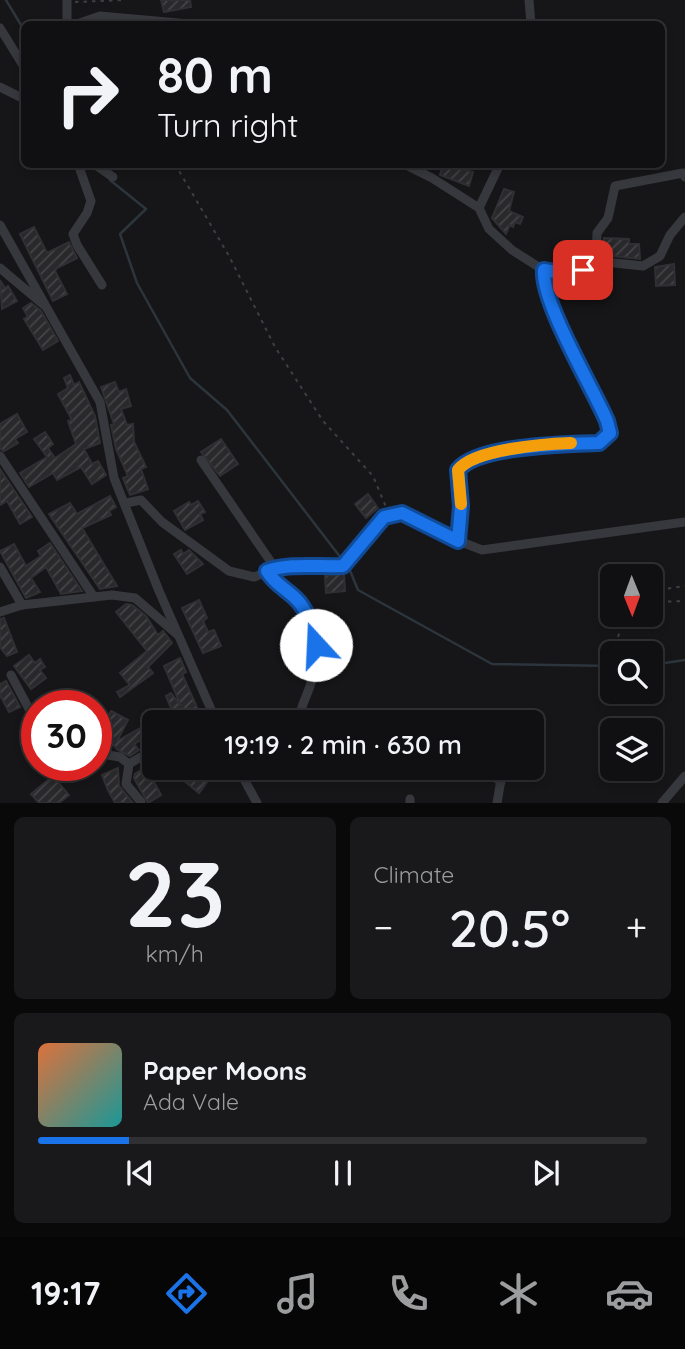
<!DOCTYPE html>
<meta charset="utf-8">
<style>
body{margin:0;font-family:Quicksand,sans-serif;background:#19191b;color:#f1f3f6;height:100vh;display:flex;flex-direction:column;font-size:26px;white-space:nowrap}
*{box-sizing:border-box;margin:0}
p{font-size:23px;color:#9c9d9f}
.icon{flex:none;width:38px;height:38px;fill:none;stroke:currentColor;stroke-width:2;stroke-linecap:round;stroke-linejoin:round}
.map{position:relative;height:803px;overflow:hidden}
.sheet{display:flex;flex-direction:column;gap:14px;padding:14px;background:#09090a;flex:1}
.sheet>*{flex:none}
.hud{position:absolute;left:21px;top:21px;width:644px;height:147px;border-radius:10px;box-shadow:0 4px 10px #0003,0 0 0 2px #303032;background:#101012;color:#f1f3f6;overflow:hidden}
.needle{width:46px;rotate:179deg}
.controls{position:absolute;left:600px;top:564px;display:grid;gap:14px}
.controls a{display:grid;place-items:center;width:63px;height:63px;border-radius:10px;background:#101012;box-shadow:0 4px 10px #0003,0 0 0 2px #303032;font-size:35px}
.speed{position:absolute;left:21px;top:690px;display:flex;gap:14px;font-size:35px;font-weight:700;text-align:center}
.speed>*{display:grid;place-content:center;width:91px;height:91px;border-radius:50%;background:#101012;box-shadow:0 4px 10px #0003,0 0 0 2px #303032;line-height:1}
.speed .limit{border:10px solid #d22;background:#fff;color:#111}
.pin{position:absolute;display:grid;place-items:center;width:60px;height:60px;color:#fff;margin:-30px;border-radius:14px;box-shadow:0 4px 10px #0006}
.me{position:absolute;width:77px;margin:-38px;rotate:340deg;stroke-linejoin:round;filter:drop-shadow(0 0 5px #0008)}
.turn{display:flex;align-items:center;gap:24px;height:147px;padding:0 21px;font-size:32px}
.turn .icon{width:91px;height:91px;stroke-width:2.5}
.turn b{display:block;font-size:49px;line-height:60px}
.big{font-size:52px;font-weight:600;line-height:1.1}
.sheet .card{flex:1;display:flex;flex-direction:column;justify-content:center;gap:10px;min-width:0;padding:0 24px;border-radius:10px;background:#19191b}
.sheet .dial{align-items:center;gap:0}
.dial b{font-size:91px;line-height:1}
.song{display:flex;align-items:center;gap:21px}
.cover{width:84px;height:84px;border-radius:10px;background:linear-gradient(135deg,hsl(20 70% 55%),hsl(180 70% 35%))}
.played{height:7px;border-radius:4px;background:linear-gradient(90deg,#1a73e8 15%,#303032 15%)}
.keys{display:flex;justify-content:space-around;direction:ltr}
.heat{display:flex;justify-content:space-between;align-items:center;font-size:38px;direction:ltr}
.sheet .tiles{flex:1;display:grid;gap:14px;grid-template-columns:1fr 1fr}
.card:last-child{grid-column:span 2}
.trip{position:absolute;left:142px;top:710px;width:402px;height:70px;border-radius:10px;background:#101012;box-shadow:0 4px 10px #0003,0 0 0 2px #303032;font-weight:600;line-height:70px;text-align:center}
.menu{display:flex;height:112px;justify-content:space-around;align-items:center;background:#060607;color:#9c9d9f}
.menu .icon{width:49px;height:49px}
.menu .selected{color:#1a73e8}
.menu b{font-size:32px;color:#f1f3f6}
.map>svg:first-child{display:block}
</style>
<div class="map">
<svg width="685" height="803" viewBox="0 0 685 803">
<defs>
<pattern id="building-hatch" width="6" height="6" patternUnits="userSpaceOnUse" patternTransform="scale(1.75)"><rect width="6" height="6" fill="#29292c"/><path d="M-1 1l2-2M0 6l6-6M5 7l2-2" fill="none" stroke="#454548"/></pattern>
</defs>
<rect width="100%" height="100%" fill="#161618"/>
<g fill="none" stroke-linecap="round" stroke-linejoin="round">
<g stroke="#2c353c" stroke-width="2.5">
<polyline points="6,0 24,30"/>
<polyline points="110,180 146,209 120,234 137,283 190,378 227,410 341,558"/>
<polyline points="349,568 358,590 492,664 612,666"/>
<polyline points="651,665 685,660"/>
</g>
</g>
<g fill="url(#building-hatch)" stroke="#303034" stroke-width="2">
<polygon points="161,0 190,0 191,7 164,12"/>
<polygon points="443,164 462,164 460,169 473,172 469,186 440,175"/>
<polygon points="504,189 514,192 509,211 523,217 520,224 515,222 513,227 510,225 506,234 492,218"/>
<polygon points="34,227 47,253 69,242 77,258 57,268 55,271 67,294 53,301 20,234"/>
<polygon points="604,238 629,239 629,244 639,244 640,259 603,255"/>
<polygon points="674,264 675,285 656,286 655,267"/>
<polygon points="0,280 5,288 8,286 17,301 2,309"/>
<polygon points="31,303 41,311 58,341 43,350 24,319 28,317 23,308"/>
<polygon points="70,375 74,385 79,382 95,416 100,443 84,449 92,464 98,461 106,475 92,484 81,467 57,480 53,473 29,487 20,473 47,457 34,439 45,432 53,444 48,448 55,458 76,444 68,421 72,420 58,394 68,388 64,378"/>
<polygon points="115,382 119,392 126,389 131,406 121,409 127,425 133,424 134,442 146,467 141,469 148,489 130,495 123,478 128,476 116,449 111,425 114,424 101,387"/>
<polygon points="17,414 27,432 15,439 18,443 4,451 0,449 0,424"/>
<polygon points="221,439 238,464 220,476 201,452"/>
<polygon points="0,469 32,517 20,524 7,501 0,505"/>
<polygon points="368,494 378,508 366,518 355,504"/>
<polygon points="110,496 116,507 109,511 111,515 82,528 117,586 100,589 49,514 70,503 77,514"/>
<polygon points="198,501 205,512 200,514 203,520 185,530 174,511 189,502 191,505"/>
<polygon points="50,543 82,591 61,594 46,567 31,578 40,592 26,598 0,551 14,544 26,566 41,556 38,551"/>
<polygon points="181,550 183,554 189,550 203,564 187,574 174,554"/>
<polygon points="344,574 345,591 326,593 325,575"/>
<polygon points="199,600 207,618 203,621 208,632 214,630 221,646 203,653 182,608"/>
<polygon points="126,604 132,605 146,616 158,635 163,631 172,643 148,667 153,673 120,697 117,692 130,685 120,673 147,651 116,612"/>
<polygon points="4,618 17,652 7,656 0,647 0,619"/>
<polygon points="29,655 35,663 40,659 45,667 40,670 46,678 31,689 14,666"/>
<polygon points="180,658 186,672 182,674 200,714 190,719 192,723 177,723 166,696 171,693 181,706 164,666"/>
<polygon points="6,681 20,707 9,712 0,695 0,684"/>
<polygon points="111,711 128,720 117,741 144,726 150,735 134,744 139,750 130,756 118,750 104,735 107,744 103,747 96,745 96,725 100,730"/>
<polygon points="146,767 161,795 148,803 134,778 135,774"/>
<polygon points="118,768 119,786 133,803 115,803 108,790 102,775"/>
<polygon points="182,768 192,768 208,781 199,793 177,775"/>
<polygon points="53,776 69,795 59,803 39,803 31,794"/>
</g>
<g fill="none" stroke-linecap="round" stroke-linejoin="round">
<g stroke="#3d3f44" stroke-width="2" stroke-dasharray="3.5 5" stroke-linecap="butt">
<polyline points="75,2 126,0"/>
<polyline points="175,164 229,256 275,347 323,421 373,476 386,507"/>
<polyline points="616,572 620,576"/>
<polyline points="651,591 685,586"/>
<polyline points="651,602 685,601"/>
<polyline points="618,637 626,614"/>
</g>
<g stroke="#37383d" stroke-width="9">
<polyline points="529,0 531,24"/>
<polyline points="67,24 67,0"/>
<polyline points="77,24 100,16 189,24"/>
<polyline points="0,28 24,67"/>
<polyline points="0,87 24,99"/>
<polyline points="78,164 91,201 87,213 73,234 77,245 102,285"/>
<polyline points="94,164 113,177"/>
<polyline points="404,164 432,178 479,208 489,229 512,250 548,273 567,274 605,262 643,266 660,256 670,235 685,217"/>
<polyline points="479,208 500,164"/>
<polyline points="0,225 100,402 114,478 159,591 217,723"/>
<polyline points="596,265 597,233 608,218 615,186 683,173 685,177"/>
<polyline points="0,268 44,305"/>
<polyline points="0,456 94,597"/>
<polyline points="201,460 275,568"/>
<polyline points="126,503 141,500 162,522 229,571 254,577 284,565 343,566 384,517 402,514 441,534 482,550 685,522"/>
<path d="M458,541L462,506L458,470C477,445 567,444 599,443L610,433C605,387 540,313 544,270"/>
<polyline points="0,567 22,605 112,595 135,598 178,635"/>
<path d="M267,571C275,585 288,589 298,601C318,623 319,660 310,686C306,698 299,710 298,723"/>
<polyline points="0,612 22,605"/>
<polyline points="11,675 37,724"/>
<polyline points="96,753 120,757 129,764 144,755 154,755"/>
<polyline points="129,764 126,784 141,802"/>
<polyline points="238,768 257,803"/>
<polyline points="324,768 328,773"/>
<polyline points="482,768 501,782"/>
<polyline points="410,803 410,799"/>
<polyline points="497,803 503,768"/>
<polyline points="662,803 685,776"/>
</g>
</g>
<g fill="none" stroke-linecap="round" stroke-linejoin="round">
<g stroke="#114b97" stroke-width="18">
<path id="route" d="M316,645C313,630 309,614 299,602C289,590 275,585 267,571C290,563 317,567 343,566L384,517L402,513L458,541L461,506L458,470C477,445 567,444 599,443L610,433L607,421C593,388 541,302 544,270L567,274L583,270"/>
</g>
<use href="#route" stroke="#1a73e8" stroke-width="12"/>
<path stroke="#f59e0b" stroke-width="12" d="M461,504L458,470C474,449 545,444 571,443"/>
</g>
</svg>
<div class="controls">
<a><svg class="needle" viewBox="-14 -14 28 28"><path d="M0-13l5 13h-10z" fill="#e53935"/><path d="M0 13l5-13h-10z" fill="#9c9d9f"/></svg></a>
<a><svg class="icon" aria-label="search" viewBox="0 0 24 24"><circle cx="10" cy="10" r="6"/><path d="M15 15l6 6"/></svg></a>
<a><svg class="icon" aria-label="layers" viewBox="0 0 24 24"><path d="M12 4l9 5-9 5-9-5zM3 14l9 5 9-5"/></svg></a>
</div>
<div class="speed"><div class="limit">30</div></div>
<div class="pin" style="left:583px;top:270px;background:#d93025"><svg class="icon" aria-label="arrive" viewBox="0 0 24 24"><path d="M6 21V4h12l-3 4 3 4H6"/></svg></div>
<svg class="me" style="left:316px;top:645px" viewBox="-20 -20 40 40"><circle r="19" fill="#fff"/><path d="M0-13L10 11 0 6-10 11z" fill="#1a73e8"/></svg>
<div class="trip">19:19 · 2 min · 630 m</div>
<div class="hud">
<div class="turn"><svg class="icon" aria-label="right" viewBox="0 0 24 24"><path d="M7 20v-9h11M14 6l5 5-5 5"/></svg><div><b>80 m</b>Turn right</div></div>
</div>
</div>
<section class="sheet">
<div class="tiles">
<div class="card dial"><b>23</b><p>km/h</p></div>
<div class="card"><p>Climate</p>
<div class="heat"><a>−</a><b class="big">20.5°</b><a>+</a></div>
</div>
<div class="card">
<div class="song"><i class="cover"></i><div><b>Paper Moons</b><p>Ada Vale</p></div></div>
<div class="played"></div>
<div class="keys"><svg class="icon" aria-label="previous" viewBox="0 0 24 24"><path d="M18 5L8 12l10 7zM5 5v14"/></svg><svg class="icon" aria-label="pause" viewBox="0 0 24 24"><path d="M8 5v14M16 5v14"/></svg><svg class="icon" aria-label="next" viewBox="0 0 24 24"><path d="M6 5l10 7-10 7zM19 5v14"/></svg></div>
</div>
</div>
</section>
<nav class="menu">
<b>19:17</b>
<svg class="icon selected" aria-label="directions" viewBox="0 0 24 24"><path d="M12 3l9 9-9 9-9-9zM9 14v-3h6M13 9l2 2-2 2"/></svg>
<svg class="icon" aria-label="music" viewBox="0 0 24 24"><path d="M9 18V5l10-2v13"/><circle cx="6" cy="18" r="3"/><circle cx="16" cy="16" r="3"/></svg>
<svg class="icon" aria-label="phone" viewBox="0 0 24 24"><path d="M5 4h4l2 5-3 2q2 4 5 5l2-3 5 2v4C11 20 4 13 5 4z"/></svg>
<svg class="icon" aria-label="climate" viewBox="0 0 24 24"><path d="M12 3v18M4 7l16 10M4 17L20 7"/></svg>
<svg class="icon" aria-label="car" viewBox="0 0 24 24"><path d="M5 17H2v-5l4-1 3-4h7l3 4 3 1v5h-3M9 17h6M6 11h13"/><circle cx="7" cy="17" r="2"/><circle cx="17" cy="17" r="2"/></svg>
</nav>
